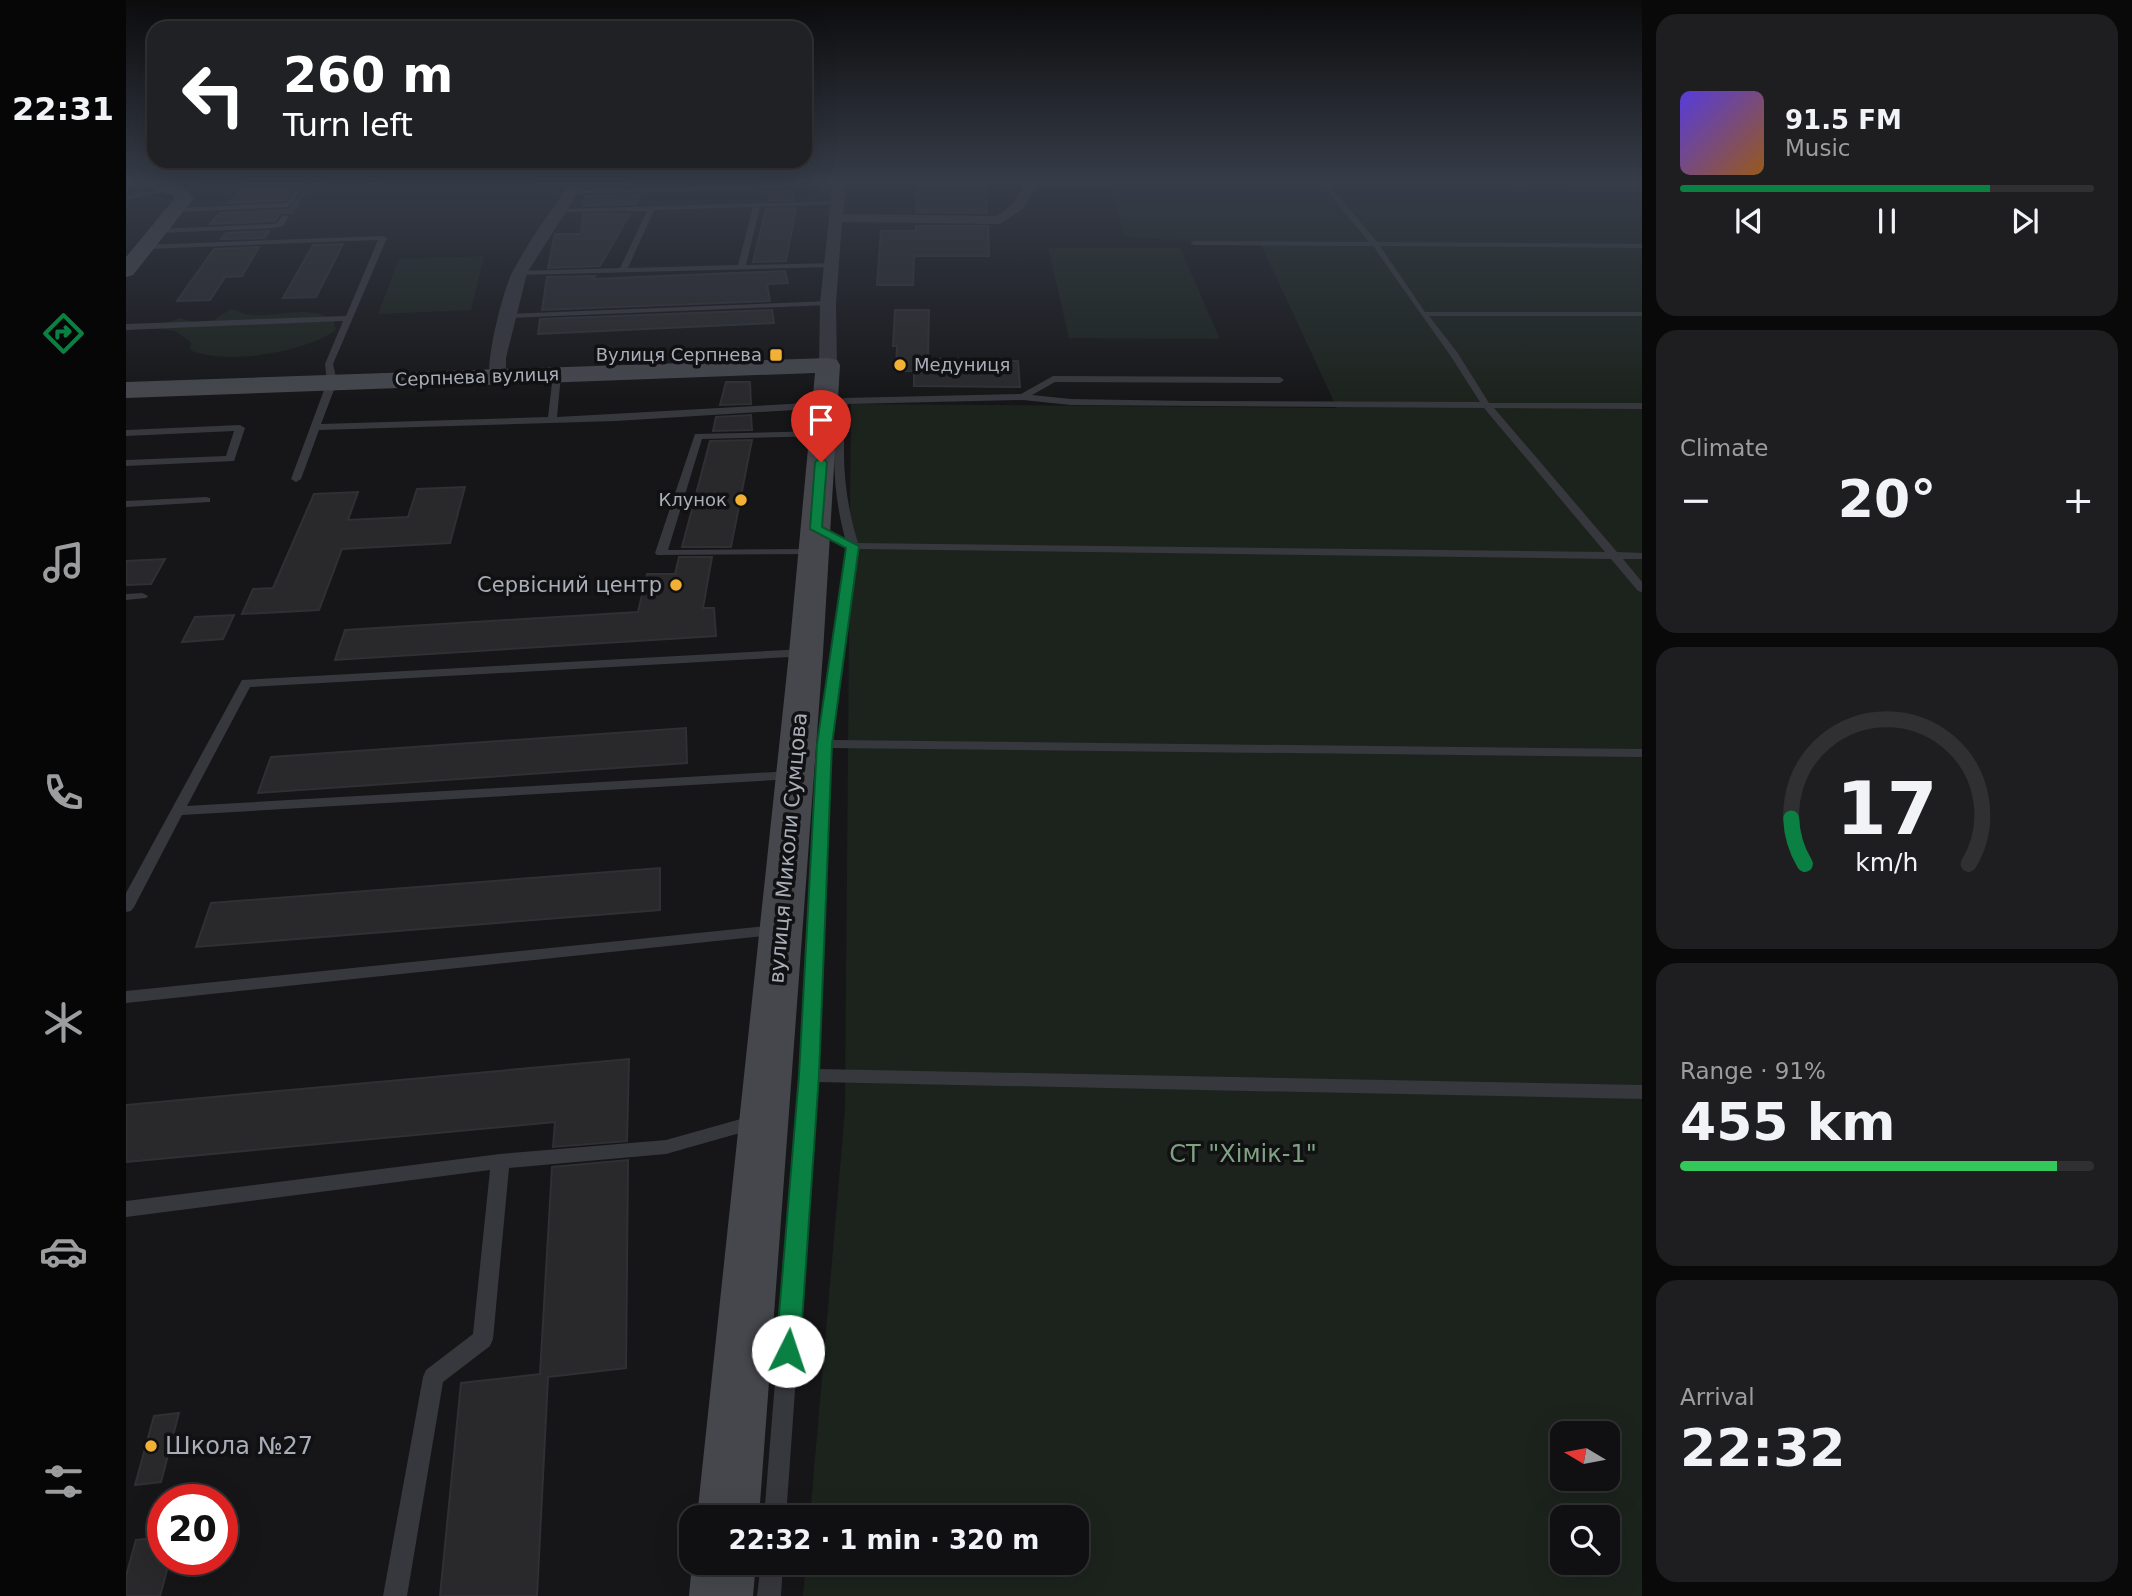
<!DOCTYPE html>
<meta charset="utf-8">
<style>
body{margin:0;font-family:"DejaVu Sans",sans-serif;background:#1e1e20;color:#f1f3f6;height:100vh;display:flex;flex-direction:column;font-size:26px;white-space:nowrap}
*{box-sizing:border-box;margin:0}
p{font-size:23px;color:#9c9d9f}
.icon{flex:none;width:38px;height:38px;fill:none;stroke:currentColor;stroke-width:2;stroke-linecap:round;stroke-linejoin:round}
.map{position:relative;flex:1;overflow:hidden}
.drawer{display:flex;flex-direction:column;gap:14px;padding:14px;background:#09090a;width:490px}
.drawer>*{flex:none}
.hud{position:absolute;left:21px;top:21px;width:665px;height:147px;border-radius:21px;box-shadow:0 7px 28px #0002,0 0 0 2px #303032;background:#202124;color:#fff;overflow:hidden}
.needle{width:46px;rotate:280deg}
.controls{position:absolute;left:1424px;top:1421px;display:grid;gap:14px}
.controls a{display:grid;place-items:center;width:70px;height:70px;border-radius:14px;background:#101012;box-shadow:0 7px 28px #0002,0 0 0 2px #303032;font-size:35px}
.speed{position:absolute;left:21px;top:1484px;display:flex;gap:14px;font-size:35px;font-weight:700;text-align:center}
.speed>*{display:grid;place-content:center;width:91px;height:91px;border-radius:50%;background:#101012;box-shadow:0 7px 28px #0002,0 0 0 2px #303032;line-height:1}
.speed .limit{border:10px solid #d22;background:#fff;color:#111}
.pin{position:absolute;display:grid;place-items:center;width:60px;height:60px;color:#fff;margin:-72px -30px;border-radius:50% 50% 50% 0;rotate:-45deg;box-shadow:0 0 7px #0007}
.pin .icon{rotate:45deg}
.me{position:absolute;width:77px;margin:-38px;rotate:4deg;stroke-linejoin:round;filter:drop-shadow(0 0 5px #0008)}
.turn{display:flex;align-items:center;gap:24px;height:147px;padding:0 21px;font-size:32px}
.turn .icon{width:91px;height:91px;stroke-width:2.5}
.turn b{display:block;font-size:49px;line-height:60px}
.big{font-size:52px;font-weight:600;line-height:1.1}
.drawer .card{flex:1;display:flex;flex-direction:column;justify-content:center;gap:10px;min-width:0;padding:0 24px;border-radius:21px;background:#1e1e20}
.drawer .dial{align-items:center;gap:0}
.dial svg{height:182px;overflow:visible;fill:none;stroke:#303032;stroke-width:7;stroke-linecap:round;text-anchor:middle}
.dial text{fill:#f1f3f6;stroke:none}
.song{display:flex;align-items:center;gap:21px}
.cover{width:84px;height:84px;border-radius:10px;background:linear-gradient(135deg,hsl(250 70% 55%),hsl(30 70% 35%))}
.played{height:7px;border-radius:4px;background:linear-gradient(90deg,#0b8043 75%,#303032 75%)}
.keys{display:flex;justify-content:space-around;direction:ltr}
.heat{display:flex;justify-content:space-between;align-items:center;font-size:38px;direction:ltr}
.charge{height:10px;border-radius:5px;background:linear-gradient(90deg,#34c759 91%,#303032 0)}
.trip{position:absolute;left:553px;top:1505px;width:410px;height:70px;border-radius:21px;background:#101012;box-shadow:0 7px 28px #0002,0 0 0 2px #303032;font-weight:600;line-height:70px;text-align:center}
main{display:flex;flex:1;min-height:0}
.tab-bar{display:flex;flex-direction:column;width:126px;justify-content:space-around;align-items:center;background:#060607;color:#9c9d9f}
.tab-bar .icon{width:49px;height:49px}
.tab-bar .on{color:#0b8043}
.tab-bar b{font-size:32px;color:#f1f3f6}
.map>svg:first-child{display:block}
</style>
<main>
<nav class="tab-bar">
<b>22:31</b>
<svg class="icon on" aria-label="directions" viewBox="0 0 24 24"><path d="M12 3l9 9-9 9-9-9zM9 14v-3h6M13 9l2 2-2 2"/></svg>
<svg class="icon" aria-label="music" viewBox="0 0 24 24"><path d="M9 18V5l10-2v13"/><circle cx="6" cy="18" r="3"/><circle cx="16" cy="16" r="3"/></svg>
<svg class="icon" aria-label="phone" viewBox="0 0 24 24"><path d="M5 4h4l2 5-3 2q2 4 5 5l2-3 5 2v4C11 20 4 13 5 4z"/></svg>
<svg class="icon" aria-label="climate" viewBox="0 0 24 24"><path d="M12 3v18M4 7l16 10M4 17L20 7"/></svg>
<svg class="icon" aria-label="car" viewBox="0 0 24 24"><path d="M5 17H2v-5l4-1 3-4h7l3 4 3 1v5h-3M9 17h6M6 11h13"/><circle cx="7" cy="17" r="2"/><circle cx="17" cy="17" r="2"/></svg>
<svg class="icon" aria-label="filters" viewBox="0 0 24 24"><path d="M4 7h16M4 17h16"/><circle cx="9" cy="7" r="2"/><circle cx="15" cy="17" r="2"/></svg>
</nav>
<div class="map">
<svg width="1516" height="1596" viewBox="0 0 1516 1596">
<rect width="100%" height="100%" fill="#161618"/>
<g fill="#1c231d" fill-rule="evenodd">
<path d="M881,179H1516V1596H677L680,1563H950V1517H684L719,1110L725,404L1211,408L1135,245L999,237L984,183L908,182ZM1437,1433H1482V1479H1437ZM1437,1517H1482V1563H1437Z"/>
<polygon points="922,248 1054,248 1094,339 943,338"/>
<polygon points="358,256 345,310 252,314 273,259"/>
<path d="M105,309C112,311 119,315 126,315C153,317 184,304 207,320L210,330C180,352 99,366 64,350L65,342L49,331L32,329L34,325L54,318L67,322L88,320Z"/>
</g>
<g fill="#29292c" stroke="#303034" stroke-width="2">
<polygon points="125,179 131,181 187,179 170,186 160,200 103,203"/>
<polygon points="461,179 501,179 501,186 460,187"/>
<polygon points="791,179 819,179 819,185 860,185 861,213 790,212"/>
<polygon points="666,190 669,200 642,200 644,191"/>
<polygon points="179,191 166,213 153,213 149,221 84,224 94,213 163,210"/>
<polygon points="515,195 509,204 458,206 459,196"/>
<polygon points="670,208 660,261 627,262 640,209"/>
<polygon points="457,214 504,214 474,266 422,268 429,234 455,234"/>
<polygon points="790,226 862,226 863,256 788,256 787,285 751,285 755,231 790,231"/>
<polygon points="143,231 139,238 95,239 100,233"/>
<polygon points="217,244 190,297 157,298 187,245"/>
<polygon points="133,247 116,276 99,277 84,300 51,301 88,249"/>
<polygon points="659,271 662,283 641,284 644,301 416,310 421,277 469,276 466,279"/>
<polygon points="646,310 648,323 412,334 414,319"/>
<polygon points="769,310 803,310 802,359 892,361 894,387 788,386 788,371 770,371 771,346 767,346"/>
<polygon points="600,382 624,382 625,404 594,405"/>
<polygon points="625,415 626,430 587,431 590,417"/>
<polygon points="626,440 605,547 556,547 584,441"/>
<polygon points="339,487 324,543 216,549 193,610 116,614 127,589 147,588 188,494 232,492 222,520 282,517 291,489"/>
<polygon points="553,557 586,557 577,608 588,608 590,636 209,660 219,630 512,612 521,574 549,574"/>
<polygon points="39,559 25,584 0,585 0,561"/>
<polygon points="108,615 97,639 56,642 69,617"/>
<polygon points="560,728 561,763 132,793 145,757"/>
<polygon points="534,868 534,910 70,947 85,903"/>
<polygon points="503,1059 501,1141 427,1147 429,1122 0,1162 0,1105"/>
<polygon points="502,1160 500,1368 422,1377 411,1596 314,1596 335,1383 414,1374 426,1167"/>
<polygon points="53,1413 35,1482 9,1485 28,1416"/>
<polygon points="37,1537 37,1559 44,1559 34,1596 0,1596 0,1576 10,1540"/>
</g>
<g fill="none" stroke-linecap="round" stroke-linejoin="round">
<g fill="#37383d" fill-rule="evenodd">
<polygon points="193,179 199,179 195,184 176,189 163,207 50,212 47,210 50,208 161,203 172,187 191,182"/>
<polygon points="256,179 265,179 244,186 241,184"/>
<polygon points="452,179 458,179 451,185 412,186 409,184 449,181"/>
<path d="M860,179L904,183H1195L1193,181L1196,179L1202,183L1516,184V188L1205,187L1251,242L1516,244V248L1254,246L1299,312H1516V316H1303L1331,352L1363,403H1516V409L1368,408L1491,552L1516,553V559H1497L1516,582V592L1512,591L1485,559L732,549L706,740L1516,749V757L706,748L692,1069L1516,1085V1099L691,1082L660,1517H638L674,1075L692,744L721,547L685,529L690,526L694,527L719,538C707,494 705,446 713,401L718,398L895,394L927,376L1154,377L1158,380L1154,383L929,382L906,395L945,399L1063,401L1354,402L1324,355L1247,246L1068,245L1064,243L1068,241L1243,242L1198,187H904ZM897,400L945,405L1358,408L1479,552L732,543C718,498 714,449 722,404Z"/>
<polygon points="22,181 24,184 0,189 0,185"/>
<polygon points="714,183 712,186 446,194 443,192 446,190"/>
<polygon points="44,187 46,190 0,200 0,196"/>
<path d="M710,201L712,204L634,207L620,265L709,263L710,265L706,267L393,275L389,273L393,271L494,268L521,211L431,212L433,209ZM627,207L612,265L502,268L528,210Z"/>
<polygon points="157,215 163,216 157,226 148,228 34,233 30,231 34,229 147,224 151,223"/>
<polygon points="257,236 261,238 207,364 211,382 195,424 422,417 427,375 431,372 435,375 431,417 700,402 705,405 700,408 490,421 193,430 175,479 170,482 165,479 201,382 199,364 217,321 0,330 0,324 220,316 252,240 21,249 17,247 18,245"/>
<polygon points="705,301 705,305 702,305 382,318 378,316 382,314"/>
<polygon points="114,425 119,428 108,461 0,466 0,460 100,456 108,431 0,436 0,430"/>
<polygon points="697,431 700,432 700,436 576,439 542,550 688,549 694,552 692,554 531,555 529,553 569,434"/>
<polygon points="80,497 84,498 84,502 0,507 0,501"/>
<polygon points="16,593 22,596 20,598 0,600 0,594"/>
<polygon points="679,649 685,653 683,656 124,687 61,806 666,771 673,775 666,779 56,815 8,907 5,911 0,912 0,893 116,680"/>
<polygon points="650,925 656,926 658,930 656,934 0,1003 0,991"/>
<polygon points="629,1115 635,1117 638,1122 635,1127 540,1154 383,1168 367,1339 364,1346 317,1382 281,1596 257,1596 297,1377 300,1370 347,1334 364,1170 0,1217 0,1201 374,1154 540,1140"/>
<polygon points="635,1563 657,1563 655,1596 631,1596"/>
</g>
<g fill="#37383d" fill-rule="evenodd">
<path d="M451,179L458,183L401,273L380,358V377L371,382L365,381C357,368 378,286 387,271C403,240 426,210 446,180Z"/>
<polygon points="707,179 720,179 717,214 871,216 888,203 899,182 909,182 911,185 898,208 874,224 716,222 710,303 711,365 702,370 693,365 694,303"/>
</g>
<g fill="#45474d" fill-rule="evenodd">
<path d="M0,179C23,178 54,178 68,198L7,275L0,277V257L49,198L46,195L3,183Z"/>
<polygon points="702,358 711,360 714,365 697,653 633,1517 571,1517 663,653 689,373 0,398 0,382"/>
<polygon points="566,1563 630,1563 627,1596 563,1596"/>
</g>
</g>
<linearGradient id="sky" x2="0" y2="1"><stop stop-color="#0c0c0d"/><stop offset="0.45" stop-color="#363c48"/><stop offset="1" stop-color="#363c48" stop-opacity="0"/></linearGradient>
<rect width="1516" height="402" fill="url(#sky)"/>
<polygon fill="#0b8043" stroke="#07532c" stroke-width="2" points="695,458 701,462 696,527 733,546 706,744 693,1075 674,1351 670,1359 662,1362 654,1359 650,1351 673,1075 691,744 720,548 684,529 689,462"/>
<g fill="#f2b134" stroke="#111113" stroke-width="2.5">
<rect x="643" y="348" width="14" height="14" rx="3.5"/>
<circle cx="774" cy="365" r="7"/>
<circle cx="615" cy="500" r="7"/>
<circle cx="550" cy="585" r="7"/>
<circle cx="25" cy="1446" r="7"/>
</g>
<g text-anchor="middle" stroke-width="7" stroke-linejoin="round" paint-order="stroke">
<g font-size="18" fill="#a8adb8" stroke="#111113" text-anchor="end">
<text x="636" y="361">Вулиця Серпнева</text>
<text x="788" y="371" text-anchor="start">Медуниця</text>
<text x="601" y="506">Клунок</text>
</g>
<g font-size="18" fill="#a8adb8" stroke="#111113">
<text transform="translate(351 377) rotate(-2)" y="6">Серпнева вулиця</text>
</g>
<g font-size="21" fill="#a8adb8" stroke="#111113" text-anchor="end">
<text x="536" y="592">Сервісний центр</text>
</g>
<g font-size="21" fill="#a8adb8" stroke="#111113">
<text transform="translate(662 848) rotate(-85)" y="7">вулиця Миколи Сумцова</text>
</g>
<g font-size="24" fill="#7fa381" stroke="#111113">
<text x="1117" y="1162">СТ "Хімік-1"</text>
</g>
<g font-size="24" fill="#a8adb8" stroke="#111113" text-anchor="start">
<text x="39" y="1454">Школа №27</text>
</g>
</g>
</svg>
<div class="controls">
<a><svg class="needle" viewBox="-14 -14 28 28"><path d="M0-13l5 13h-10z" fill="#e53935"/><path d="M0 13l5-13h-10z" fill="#9c9d9f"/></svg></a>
<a><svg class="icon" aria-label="search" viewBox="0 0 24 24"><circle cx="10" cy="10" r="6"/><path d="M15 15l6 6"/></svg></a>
</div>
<div class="speed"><div class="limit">20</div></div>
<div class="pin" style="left:695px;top:462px;background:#d93025"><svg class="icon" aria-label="arrive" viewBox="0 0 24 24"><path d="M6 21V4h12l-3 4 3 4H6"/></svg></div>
<svg class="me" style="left:662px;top:1351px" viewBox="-20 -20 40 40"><circle r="19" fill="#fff"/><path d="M0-13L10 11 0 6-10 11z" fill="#0b8043"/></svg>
<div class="trip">22:32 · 1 min · 320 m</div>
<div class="hud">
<div class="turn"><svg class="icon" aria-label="left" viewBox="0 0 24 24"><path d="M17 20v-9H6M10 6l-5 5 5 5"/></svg><div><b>260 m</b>Turn left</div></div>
</div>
</div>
<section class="drawer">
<div class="card">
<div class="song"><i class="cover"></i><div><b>91.5 FM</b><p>Music</p></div></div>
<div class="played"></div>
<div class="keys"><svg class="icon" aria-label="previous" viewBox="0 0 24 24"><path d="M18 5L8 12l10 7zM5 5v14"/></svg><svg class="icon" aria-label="pause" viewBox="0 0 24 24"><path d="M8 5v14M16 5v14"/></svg><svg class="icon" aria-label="next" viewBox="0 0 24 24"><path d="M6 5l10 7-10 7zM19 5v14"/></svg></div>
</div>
<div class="card"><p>Climate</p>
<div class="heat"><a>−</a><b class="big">20°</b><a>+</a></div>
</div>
<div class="card dial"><svg viewBox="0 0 100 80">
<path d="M14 69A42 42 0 1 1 86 69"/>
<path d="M14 69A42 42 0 0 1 8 49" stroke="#0b8043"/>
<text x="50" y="56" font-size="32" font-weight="700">17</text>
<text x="50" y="72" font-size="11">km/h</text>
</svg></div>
<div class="card"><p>Range · 91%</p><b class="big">455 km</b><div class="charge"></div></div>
<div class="card"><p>Arrival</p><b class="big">22:32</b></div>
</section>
</main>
